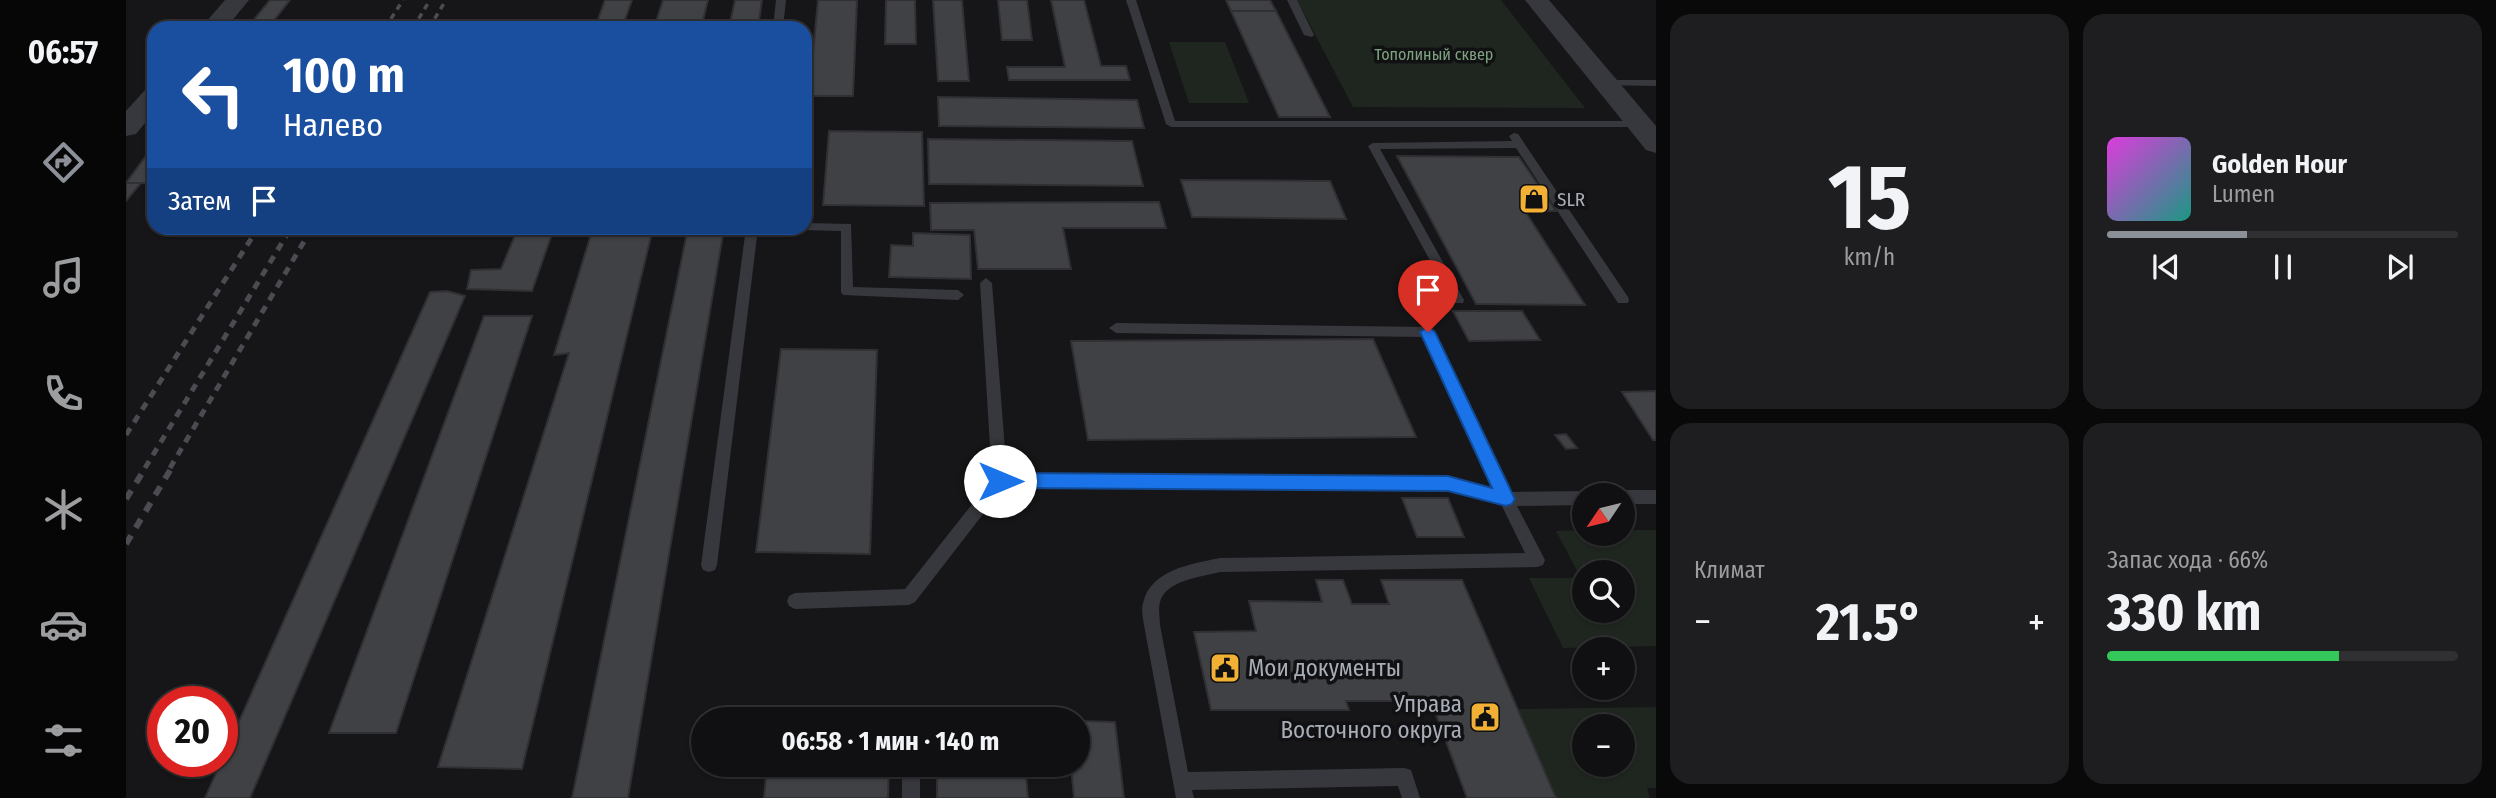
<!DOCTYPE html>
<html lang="ru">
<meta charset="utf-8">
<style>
body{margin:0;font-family:"Fira Sans Condensed",sans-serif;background:#1e1e20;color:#f1f3f6;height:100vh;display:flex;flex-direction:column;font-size:26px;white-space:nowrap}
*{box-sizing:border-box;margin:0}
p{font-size:23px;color:#9c9d9f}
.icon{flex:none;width:38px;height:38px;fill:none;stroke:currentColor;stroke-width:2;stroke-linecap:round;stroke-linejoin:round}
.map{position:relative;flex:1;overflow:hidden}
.drawer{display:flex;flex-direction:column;gap:14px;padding:14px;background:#09090a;width:840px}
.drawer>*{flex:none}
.top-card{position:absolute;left:21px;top:21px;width:665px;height:214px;border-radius:21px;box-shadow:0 2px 5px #0004,0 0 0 2px #303032;background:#1a4fa0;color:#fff;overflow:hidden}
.needle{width:46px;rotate:235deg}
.tools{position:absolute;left:1446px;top:483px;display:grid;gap:14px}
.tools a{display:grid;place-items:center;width:63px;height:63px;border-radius:50%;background:#101012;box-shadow:0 2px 5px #0004,0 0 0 2px #303032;font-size:35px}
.speed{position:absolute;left:21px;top:686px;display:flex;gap:14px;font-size:35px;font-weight:700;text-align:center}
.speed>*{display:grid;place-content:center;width:91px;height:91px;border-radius:50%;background:#101012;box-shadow:0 2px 5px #0004,0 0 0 2px #303032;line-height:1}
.speed .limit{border:10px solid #d22;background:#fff;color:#111}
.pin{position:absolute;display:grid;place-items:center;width:60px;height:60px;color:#fff;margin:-72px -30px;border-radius:50% 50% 50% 0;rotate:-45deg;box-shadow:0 0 7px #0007}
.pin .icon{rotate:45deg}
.me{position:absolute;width:77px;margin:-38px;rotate:90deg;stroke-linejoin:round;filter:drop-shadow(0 0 5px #0008)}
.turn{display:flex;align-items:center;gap:24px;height:147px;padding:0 21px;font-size:32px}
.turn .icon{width:91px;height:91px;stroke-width:2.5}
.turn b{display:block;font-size:49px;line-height:60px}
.then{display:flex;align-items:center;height:66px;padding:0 21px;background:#0003;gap:14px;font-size:26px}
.big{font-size:52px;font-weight:700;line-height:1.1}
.drawer .tile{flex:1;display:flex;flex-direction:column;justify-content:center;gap:10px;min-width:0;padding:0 24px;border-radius:21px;background:#1e1e20}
.drawer .dial{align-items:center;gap:0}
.dial b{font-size:91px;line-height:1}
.song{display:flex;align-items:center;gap:21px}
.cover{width:84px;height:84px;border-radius:10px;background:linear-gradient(135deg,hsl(300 70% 55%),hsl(170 70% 35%))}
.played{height:7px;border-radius:4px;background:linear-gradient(90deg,#8c9099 40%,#303032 40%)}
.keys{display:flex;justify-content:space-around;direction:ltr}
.heat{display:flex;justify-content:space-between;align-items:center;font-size:38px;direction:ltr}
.charge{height:10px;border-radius:5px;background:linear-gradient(90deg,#34c759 66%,#303032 0)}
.drawer .tiles{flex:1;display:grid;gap:14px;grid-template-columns:repeat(2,1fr)}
.trip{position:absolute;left:565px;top:707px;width:399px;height:70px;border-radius:35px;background:#101012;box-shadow:0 2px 5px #0004,0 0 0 2px #303032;font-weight:700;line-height:70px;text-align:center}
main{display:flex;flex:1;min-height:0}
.menu{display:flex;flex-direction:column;width:126px;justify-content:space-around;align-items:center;background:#060607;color:#9c9d9f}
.menu .icon{width:49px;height:49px}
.menu .selected{color:#8c9099}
.menu b{font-size:32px;color:#f1f3f6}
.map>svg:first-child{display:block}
</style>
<main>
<nav class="menu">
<b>06:57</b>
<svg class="icon selected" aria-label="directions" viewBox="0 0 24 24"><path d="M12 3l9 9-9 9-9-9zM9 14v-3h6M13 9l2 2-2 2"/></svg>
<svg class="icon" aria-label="music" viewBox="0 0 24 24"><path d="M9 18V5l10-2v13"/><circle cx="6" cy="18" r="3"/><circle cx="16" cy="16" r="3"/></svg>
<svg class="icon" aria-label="phone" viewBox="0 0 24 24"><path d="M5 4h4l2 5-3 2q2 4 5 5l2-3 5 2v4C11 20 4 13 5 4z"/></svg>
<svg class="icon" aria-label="climate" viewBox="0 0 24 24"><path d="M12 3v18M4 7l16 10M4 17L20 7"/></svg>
<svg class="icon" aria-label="car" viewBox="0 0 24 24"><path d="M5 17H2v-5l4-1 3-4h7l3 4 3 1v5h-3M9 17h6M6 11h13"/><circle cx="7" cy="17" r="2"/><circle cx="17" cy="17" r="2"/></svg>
<svg class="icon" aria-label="filters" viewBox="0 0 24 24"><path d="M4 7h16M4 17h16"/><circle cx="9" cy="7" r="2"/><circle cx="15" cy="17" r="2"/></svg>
</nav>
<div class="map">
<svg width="1530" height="798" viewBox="0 0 1530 798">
<rect width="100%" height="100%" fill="#161618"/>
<g fill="#1e261f" fill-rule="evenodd">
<polygon points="1171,0 1375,0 1459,108 1227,107"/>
<polygon points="1043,42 1099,42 1123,103 1063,103"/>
<path d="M1458,530V534H1496V530H1530V646L1437,648L1403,578H1455L1430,531ZM1458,572H1496V611H1458Z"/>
<path d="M1530,707V788H1521L1524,798H1430L1391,709ZM1458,726H1496V765H1458Z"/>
</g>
<g fill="#404145" stroke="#303034" stroke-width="2">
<polygon points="144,0 164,0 142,28 121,28"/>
<polygon points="479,0 506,0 496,28 469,28"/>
<polygon points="537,0 582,0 575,28 528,28"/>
<polygon points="609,0 636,0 632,28 603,28"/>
<polygon points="692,0 731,0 727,96 683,96"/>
<polygon points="760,0 789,0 790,44 759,44"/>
<polygon points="807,0 836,0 843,81 812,81"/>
<polygon points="872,0 901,0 906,40 876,40"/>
<polygon points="925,0 958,0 975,66 1000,66 1004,80 883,80 881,67 939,67"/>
<polygon points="1100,0 1144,0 1150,11 1105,11"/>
<polygon points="1105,11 1150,11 1204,117 1153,117"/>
<polygon points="812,97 1011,100 1018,128 813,126"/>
<polygon points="703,131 796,132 798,206 697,205"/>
<polygon points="802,139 1006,141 1017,186 803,184"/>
<polygon points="28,145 28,176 23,183 0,183"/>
<polygon points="1271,156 1393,157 1430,211 1399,211 1459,305 1350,304"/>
<polygon points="1055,180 1204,181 1220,219 1066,217"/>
<polygon points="0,183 15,183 0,201"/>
<polygon points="1033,202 1040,228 937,228 945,269 852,269 848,230 805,230 804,203"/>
<polygon points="392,228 428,228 406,291 341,289 345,270 375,269"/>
<polygon points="467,228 527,228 396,769 312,767 443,353 428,355"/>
<polygon points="562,228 598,228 502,798 446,798"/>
<polygon points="787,233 844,235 845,279 763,277 765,245 787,246"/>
<polygon points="321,291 339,296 124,798 79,798 304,292"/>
<polygon points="1327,311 1396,311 1414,340 1343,341"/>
<polygon points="358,316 406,316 270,733 203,733"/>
<polygon points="1247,339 1290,437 962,440 945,341"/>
<polygon points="655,349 751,350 744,554 630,552"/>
<polygon points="1530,391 1530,440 1527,440 1496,392"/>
<polygon points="1440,434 1451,448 1440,449 1429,435"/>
<polygon points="1276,498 1322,498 1338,537 1291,537"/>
<polygon points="1190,580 1217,580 1226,604 1263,604 1255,580 1336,580 1430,798 1341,798 1305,701 1220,701 1223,710 1085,710 1068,632 1130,631 1123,601 1196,602"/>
<polygon points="952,721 989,722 998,798 948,798 945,765 952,765"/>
<polygon points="641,765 763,765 762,798 638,798"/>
<polygon points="811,765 899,765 902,798 811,798"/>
</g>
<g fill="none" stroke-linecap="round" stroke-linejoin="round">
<g fill="#37383d" fill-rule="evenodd">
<polygon points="650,0 660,0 657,28 647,28"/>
<polygon points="1000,0 1010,0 1049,121 1514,121 1519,124 1514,127 1045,127 1040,124"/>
<polygon points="1161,0 1171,0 1188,35 1186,37 1178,35"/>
<polygon points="1480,80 1530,80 1530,86 1476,85 1476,81"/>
<polygon points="1388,133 1392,134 1502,297 1503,300 1502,303 1492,303 1390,148 1254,149 1338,300 1337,303 1327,303 1242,146 1247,143 1386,141 1383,136"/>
<polygon points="679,223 725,224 727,287 832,290 838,295 832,300 717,295 715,292 715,231 675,230 673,228 679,228"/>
<polygon points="620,228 632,228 591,565 589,570 583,572 577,570 575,565"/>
<path d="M860,278L866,283L881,475L1322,476L1368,489L1298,337L990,333L983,328L990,323L1302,327L1309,332L1384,492L1458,491L1463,493L1464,495H1458V505L1391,506L1419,560L1417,565L1411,567L1094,572C1075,577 1040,580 1034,602C1032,609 1034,618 1034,625L1062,772L1278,768L1285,770L1294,798H1276L1272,786L1066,790L1068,798H1050L1018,625C1017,618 1015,610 1017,603C1025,569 1066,564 1094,558L1399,553L1375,504L1322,490L878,487L789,602L783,605L669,609L663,606L661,601L663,596L669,593L779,589L866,479L854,283Z"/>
<polygon points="1496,490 1530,490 1530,504 1496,504 1496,495 1489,495"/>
<rect x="776" y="765" width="18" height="33"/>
</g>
<g fill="#37383d" fill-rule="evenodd">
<polygon points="99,0 123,0 100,28 75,28"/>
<polygon points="1399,0 1423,0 1530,126 1530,153 1520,150"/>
<polygon points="28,88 28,112 10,134 0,136 0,111 19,90"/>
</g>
<g stroke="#4a4c52" stroke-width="3.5" stroke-dasharray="6 5" stroke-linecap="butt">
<polyline points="259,28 277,0"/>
<polyline points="287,28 304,0"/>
<polyline points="303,28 320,0"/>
</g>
<g stroke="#4a4c52" stroke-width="5" stroke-dasharray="8 7" stroke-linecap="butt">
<polyline points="0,435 132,228"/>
<polyline points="19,468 165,228"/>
<polyline points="44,468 186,228"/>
</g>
<g stroke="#4a4c52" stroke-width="6" stroke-dasharray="10 9" stroke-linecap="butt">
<polyline points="0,499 20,467"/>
<polyline points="0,544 46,467"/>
</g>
</g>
<polygon fill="#1a73e8" stroke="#114b97" stroke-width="2" points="1302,326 1309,332 1386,493 1389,499 1386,504 1380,506 1322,491 874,488 868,486 865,481 868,475 874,473 1322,476 1366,488 1294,332"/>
<defs>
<g id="shop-square" transform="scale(1.575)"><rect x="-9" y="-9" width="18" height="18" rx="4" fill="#f2b134" stroke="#111113"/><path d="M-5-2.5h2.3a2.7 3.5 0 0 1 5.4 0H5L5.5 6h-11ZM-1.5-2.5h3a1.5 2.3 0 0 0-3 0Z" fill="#111"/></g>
<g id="civic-square" transform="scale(1.575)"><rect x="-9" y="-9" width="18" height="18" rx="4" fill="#f2b134" stroke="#111113"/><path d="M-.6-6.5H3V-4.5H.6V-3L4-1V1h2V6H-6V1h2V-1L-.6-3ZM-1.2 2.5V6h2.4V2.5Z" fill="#111"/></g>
</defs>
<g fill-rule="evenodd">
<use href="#shop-square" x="1408" y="199"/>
<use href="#civic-square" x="1099" y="668"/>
<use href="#civic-square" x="1359" y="717"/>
</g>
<g text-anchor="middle" stroke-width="7" stroke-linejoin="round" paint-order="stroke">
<g font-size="16" fill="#7fa381" stroke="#111113">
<text x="1308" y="60">Тополиный сквер</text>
</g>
<g font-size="19" fill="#a8adb8" stroke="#111113" text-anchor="start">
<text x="1431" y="206">SLR</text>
</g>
<g font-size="23" fill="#a8adb8" stroke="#111113" text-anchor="start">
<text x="1122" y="676">Мои документы</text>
<text x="1336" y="712" text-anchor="end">Управа<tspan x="1336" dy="26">Восточного округа</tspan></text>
</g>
</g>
</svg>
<div class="tools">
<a><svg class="needle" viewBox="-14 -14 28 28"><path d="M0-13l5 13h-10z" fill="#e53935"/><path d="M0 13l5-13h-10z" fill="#9c9d9f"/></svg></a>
<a><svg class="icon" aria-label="search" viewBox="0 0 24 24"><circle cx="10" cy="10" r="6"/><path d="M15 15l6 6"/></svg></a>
<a>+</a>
<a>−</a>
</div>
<div class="speed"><div class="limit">20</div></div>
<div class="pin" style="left:1302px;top:332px;background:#d93025"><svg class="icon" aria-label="arrive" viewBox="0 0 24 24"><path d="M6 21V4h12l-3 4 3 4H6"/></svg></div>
<svg class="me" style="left:874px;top:481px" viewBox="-20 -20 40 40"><circle r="19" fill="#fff"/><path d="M0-13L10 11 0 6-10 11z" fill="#1a73e8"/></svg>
<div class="trip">06:58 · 1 мин · 140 m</div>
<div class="top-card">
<div class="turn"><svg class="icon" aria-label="left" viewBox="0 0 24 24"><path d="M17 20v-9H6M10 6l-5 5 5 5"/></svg><div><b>100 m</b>Налево</div></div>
<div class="then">Затем<svg class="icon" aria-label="arrive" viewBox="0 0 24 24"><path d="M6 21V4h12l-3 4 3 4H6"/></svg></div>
</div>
</div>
<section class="drawer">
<div class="tiles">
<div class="tile dial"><b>15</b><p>km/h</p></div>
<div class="tile">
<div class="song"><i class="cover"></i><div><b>Golden Hour</b><p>Lumen</p></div></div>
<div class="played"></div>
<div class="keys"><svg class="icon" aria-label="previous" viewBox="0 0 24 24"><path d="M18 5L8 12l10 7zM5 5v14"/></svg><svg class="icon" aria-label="pause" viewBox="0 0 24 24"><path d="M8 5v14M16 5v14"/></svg><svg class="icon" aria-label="next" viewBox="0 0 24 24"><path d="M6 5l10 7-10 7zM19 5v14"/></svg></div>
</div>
<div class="tile"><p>Климат</p>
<div class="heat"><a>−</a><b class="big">21.5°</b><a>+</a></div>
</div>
<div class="tile"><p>Запас хода · 66%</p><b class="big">330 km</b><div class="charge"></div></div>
</div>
</section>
</main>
